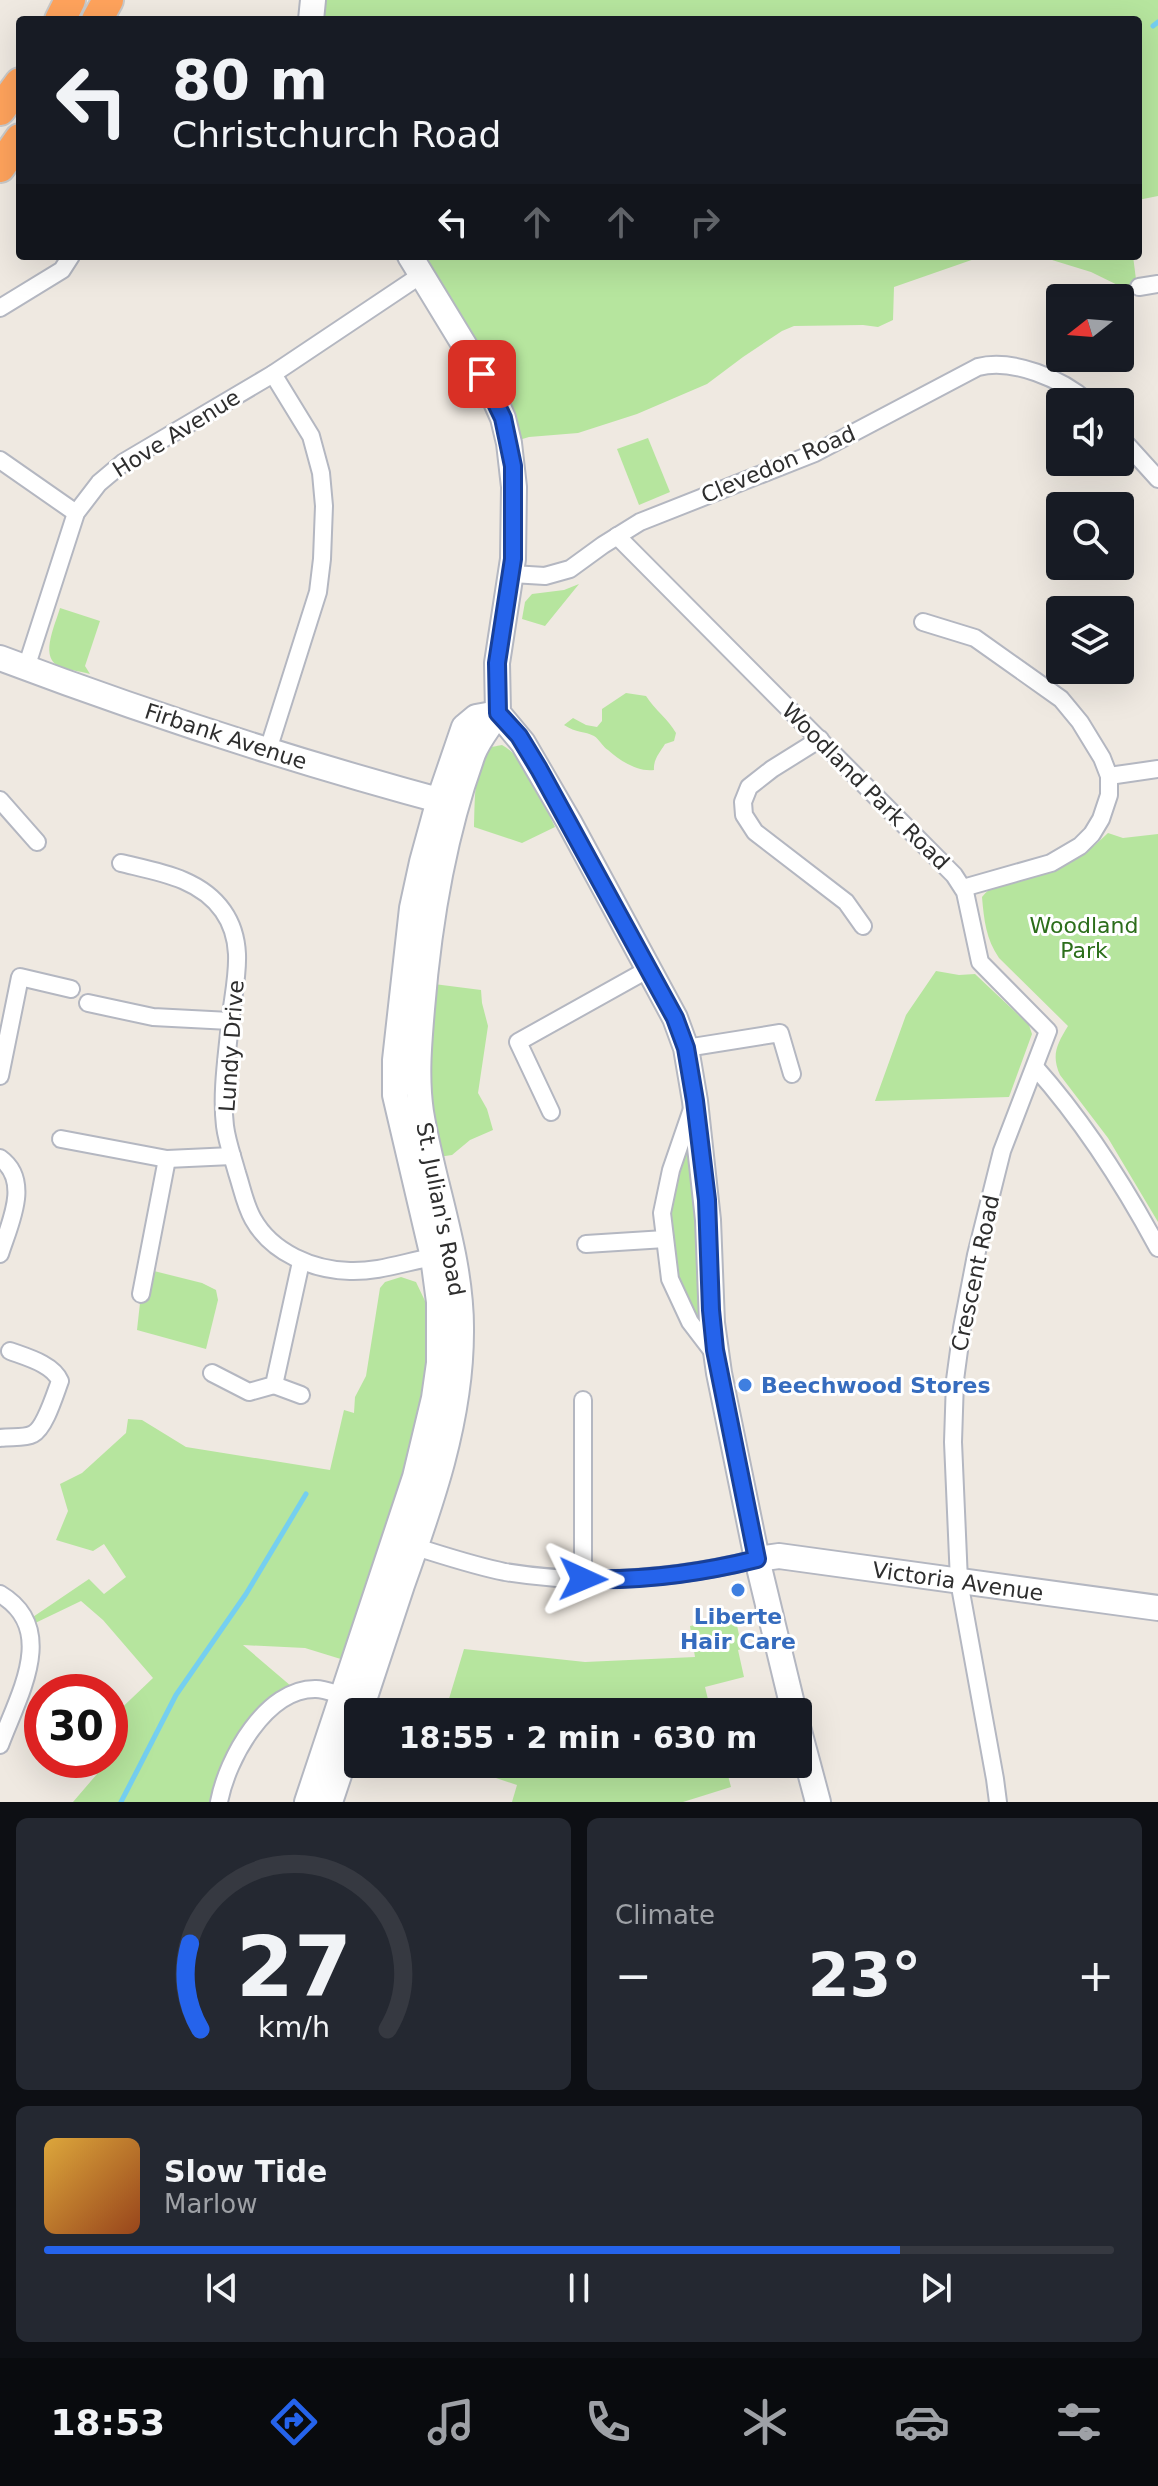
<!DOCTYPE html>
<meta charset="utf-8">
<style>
body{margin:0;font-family:"DejaVu Sans",sans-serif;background:#242831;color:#f1f3f6;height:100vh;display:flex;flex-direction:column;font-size:30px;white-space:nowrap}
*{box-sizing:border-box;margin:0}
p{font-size:26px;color:#9ea1a6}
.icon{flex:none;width:44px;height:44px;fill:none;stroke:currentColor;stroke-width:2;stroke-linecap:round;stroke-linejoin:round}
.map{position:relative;height:1802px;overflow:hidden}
.panel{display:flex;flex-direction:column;gap:16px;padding:16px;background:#0d0f14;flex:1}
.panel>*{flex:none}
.hud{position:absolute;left:16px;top:16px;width:1126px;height:244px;border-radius:8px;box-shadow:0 8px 32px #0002;background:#171b24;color:#f1f3f6;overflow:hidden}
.needle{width:52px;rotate:253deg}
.tools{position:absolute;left:1046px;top:284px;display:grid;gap:16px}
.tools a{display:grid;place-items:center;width:88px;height:88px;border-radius:8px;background:#171b24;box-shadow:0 8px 32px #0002;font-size:40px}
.speed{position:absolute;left:24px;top:1674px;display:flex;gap:16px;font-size:40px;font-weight:700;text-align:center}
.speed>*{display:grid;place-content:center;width:104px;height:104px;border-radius:50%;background:#171b24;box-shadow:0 8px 32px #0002;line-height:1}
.speed .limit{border:12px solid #d22;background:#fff;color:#111}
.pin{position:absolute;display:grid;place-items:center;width:68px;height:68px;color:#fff;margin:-34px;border-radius:16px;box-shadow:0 4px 12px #0006}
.me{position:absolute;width:88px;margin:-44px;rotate:91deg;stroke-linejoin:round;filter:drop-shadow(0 0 6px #0008)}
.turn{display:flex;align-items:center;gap:28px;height:168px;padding:0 24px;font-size:36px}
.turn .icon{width:104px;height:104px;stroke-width:2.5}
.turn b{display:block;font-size:56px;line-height:68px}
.lanes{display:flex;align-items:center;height:76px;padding:0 24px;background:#0003;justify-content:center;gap:40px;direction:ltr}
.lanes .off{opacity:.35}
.big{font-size:60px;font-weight:800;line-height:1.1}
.panel .card{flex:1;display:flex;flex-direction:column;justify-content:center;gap:12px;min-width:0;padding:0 28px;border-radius:12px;background:#242831}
.panel .dial{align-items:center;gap:0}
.dial svg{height:208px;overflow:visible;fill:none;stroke:#363941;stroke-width:7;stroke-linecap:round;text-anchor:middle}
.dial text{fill:#f1f3f6;stroke:none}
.song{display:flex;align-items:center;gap:24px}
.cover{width:96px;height:96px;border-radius:12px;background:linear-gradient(135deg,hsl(40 70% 55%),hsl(20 70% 35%))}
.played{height:8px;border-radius:4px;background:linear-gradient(90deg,#2563eb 80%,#363941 80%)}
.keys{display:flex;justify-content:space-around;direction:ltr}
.heat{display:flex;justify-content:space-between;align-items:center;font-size:44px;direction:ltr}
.panel .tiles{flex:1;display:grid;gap:16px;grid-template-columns:1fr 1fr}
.card:last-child{grid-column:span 2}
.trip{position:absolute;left:344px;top:1698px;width:468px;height:80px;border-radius:8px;background:#171b24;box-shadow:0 8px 32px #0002;font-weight:800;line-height:80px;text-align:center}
.menu{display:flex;height:128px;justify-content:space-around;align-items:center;background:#090b0e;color:#9ea1a6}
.menu .icon{width:56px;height:56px}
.menu .active{color:#2563eb}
.menu b{font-size:36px;color:#f1f3f6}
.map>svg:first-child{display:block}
</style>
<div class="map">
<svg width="1158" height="1802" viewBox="0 0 1158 1802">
<rect width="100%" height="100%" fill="#efe9e1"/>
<g fill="#b6e59e">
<polygon points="313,0 1158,0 1158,196 1138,200 1138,20 311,20"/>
<polygon points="410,256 983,256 894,287 893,320 878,327 863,325 794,326 782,331 743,357 707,384 637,414 578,433 529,437 509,443"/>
<polygon points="1039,256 1133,256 1138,295 1091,272"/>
<polygon points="648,438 670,492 639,505 617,449"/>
<polygon points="579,584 545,626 522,619 525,602 532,594 564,590"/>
<path d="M60,608L100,621L85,666L90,674C80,671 66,670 57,665C40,655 56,623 60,608Z"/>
<path d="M626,693L646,696C655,710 668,719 676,733L674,741L665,744C660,752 653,760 654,770C638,772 620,761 608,750C603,747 599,739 594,736C585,731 576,733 564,725L573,718L586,725L597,727L602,721V709Z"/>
<path d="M502,745C526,757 543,803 555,827L522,843L474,827C475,808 473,759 490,748C493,746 499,746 502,745Z"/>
<path d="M1108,833L1123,838L1158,834V1222L1108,1138L1060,1075C1051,1055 1057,1044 1068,1026L999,958C986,939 984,920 982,897C998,876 1027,880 1051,871C1074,863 1090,850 1108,833Z"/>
<polygon points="936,971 959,975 975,974 1029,1025 1032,1034 1009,1097 875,1101 906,1015"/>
<polygon points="434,984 481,990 482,1003 488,1026 478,1093 487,1109 493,1130 470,1140 452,1155 438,1157 425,1081"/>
<polygon points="687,1142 695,1217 700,1323 679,1289 668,1201"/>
<polygon points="146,1269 202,1283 216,1290 218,1300 206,1349 137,1330 141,1294"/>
<polygon points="401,1277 416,1282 425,1301 430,1322 430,1349 418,1434 393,1503 344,1660 305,1648 243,1645 298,1692 259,1721 219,1802 73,1802 97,1774 95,1760 110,1760 110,1719 153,1678 103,1620 81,1601 29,1626 27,1621 89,1579 104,1594 126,1577 104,1544 93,1551 56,1540 68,1511 60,1484 82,1473 126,1433 128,1419 142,1420 186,1447 330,1470 344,1410 354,1413 355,1397 366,1376 380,1288 385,1282"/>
<polygon points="735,1616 742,1649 738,1650 744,1677 705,1687 711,1712 445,1712 464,1649 585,1662 695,1657 690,1626"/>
<polygon points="454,1764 725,1764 731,1787 683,1802 512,1802 517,1785"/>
</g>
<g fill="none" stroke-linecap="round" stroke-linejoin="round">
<g stroke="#75cff0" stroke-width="5">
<polyline points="1153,26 1158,22"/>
<polyline points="121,1802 176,1695 246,1594 306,1494"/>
</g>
<g stroke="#b4b7c1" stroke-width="20">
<g id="street">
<polyline points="1139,287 1158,284"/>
<polyline points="0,308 62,270 71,256"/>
<polyline points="1120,437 1158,479"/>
<polyline points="0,460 76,513"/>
<polyline points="617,536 954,875 965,892 980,962 1048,1031 1002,1151 976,1255 962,1328 955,1380 953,1442 959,1581 995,1779 998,1802"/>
<path d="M512,574L545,576L570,569L603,545L640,522L815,453L978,367C1013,358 1062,379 1088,402"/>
<polyline points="923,622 975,638 1061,699 1080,722 1102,758 1109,776 1109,795 1101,819 1092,834 1080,846 1051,863 963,888"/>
<polyline points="26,668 76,513 99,483 124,462 273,374 421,275"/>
<polyline points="820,739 772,769 749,787 743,802 744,815 755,832 846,902 863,926"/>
<polyline points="268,750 318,592 322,559 324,506 321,473 311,436 273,374"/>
<polyline points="1109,776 1158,769"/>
<polyline points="0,800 37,842"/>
<path d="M121,863C158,872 200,878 223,911C247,945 234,984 230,1023C227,1056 221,1093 225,1126C227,1142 233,1158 237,1173C242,1188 245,1205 253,1219C272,1253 313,1270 350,1271C381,1272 410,1260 440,1256"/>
<polyline points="88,1003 153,1017 230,1021"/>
<polyline points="686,1048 780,1033 792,1074"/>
<path d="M1035,1067C1084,1122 1123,1183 1158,1248"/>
<polyline points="0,1076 20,977 71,989"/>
<polyline points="693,1106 671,1170 662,1213 670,1279 690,1322 716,1356"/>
<polyline points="551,1112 518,1042 647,970"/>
<polyline points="61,1139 167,1159 232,1156"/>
<path d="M0,1158C32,1181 9,1225 0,1254"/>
<polyline points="586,1244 665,1239"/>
<polyline points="141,1294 167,1159"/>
<polyline points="212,1373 249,1392 274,1385 301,1262"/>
<polyline points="274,1385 301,1395"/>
<path d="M0,1438C10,1436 24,1439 33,1434C45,1428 55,1394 60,1381C53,1364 26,1357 10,1351"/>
<path d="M416,1547C445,1556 475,1566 505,1572C590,1586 675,1579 757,1559"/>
<polyline points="583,1579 583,1400"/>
<path d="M0,1594C59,1629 18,1696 0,1745"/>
<path d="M219,1802C227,1759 266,1688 316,1689C324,1689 334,1693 341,1695"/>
</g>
</g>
<g stroke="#b4b7c1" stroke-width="28">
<g id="secondary">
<polyline points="311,20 313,0"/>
<polyline points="410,256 488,384 503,418 509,443 514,487 513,559 497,663 498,713 523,743 569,822 675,1018 686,1048 695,1101 708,1220 712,1323 719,1373 757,1559 794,1712"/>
<path d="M0,658C148,714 300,763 453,804"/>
<polyline points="757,1559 779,1556 1158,1608"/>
<path d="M360,1712C374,1670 388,1627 402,1585C431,1504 461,1420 461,1332C462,1257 433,1186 421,1112C416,1078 419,1044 422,1009C429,923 443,836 473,754C478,740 490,726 498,713"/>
<polyline points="798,1727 818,1802"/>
<polyline points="307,1802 415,1477 434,1398 439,1363 439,1302 433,1257 395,1095 395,1060 412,908 422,862 439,800 464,727 476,717 498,713"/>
<polyline points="330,1802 358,1718"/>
</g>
</g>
<g stroke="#c9c9c9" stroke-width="34">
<g id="highway">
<polyline points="60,20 70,0"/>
<polyline points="97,20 108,0"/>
<polyline points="0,110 20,83"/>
<polyline points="0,167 20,139"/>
</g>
</g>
<use href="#street" stroke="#fff" stroke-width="16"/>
<use href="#secondary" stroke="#fff" stroke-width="24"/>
<use href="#highway" stroke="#ffa35c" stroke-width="30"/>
</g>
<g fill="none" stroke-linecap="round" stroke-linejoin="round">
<g stroke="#184099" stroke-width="20">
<path id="route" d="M482,374L503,418L513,466V559L497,663L498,713L519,736L539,769L675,1018L686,1048L695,1101L707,1200L711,1310L715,1350L757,1559C701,1573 642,1581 583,1579"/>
</g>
<use href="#route" stroke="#2563eb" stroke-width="14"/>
</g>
<g fill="#3f7fe0" stroke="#fff" stroke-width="3">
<circle cx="745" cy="1385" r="8"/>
<circle cx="738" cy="1590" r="8"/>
</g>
<g text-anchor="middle" stroke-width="6" stroke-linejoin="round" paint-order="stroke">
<g font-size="22" fill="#2e2e2e" stroke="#fff">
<text transform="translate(176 433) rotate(-32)" y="8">Hove Avenue</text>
<text transform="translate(778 464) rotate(-23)" y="8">Clevedon Road</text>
<text transform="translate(226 736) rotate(18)" y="8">Firbank Avenue</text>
<text transform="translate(866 786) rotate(45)" y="8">Woodland Park Road</text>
<text transform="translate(231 1046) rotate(-86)" y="8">Lundy Drive</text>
<text transform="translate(441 1209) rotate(79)" y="8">St. Julian's Road</text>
<text transform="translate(975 1273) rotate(-78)" y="8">Crescent Road</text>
<text transform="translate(958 1581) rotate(8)" y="8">Victoria Avenue</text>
</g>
<g font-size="22" fill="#2c6e1b" stroke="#fff">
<text x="1084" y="933">Woodland<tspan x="1084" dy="25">Park</tspan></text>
</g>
<g font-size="22" font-weight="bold" fill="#366cbe" stroke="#fff" text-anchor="start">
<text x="761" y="1393">Beechwood Stores</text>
<text x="738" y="1624" text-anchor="middle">Liberte<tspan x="738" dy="25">Hair Care</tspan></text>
</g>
</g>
</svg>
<div class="tools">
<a><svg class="needle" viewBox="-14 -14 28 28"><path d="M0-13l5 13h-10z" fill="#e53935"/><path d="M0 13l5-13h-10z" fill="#9ea1a6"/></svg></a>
<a><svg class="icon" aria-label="sound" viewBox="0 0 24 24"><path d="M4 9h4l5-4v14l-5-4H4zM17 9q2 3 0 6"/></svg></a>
<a><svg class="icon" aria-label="search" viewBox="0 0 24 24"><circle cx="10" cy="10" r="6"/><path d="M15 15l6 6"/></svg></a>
<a><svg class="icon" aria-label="layers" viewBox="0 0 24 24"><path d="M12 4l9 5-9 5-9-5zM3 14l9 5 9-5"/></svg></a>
</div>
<div class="speed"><div class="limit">30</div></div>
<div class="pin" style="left:482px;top:374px;background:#d93025"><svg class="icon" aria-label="arrive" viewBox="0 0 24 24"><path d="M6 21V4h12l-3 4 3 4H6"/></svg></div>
<svg class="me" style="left:583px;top:1579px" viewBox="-20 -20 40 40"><path d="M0-17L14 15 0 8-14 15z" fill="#2563eb" stroke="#fff" stroke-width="4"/></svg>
<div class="trip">18:55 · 2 min · 630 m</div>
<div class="hud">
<div class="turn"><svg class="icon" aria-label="left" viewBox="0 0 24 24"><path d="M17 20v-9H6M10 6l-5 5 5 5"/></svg><div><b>80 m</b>Christchurch Road</div></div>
<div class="lanes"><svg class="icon" aria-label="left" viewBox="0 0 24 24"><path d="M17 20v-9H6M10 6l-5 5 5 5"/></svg><svg class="icon off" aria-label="ahead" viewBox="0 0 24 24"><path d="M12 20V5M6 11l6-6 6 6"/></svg><svg class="icon off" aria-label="ahead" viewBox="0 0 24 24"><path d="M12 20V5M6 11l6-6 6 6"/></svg><svg class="icon off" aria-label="right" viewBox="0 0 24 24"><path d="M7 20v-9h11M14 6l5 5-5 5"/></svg></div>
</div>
</div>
<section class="panel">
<div class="tiles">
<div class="card dial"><svg viewBox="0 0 100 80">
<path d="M14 69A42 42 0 1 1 86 69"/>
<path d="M14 69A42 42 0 0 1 10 36" stroke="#2563eb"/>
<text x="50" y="56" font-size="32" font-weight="700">27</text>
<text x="50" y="72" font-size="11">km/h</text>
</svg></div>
<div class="card"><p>Climate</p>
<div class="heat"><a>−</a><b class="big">23°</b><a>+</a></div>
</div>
<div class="card">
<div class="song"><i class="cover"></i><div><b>Slow Tide</b><p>Marlow</p></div></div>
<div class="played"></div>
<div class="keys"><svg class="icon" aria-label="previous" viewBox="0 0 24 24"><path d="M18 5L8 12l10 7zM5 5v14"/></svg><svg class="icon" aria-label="pause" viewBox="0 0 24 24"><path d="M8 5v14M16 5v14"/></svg><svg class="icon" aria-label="next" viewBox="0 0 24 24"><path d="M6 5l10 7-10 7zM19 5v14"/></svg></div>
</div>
</div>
</section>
<nav class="menu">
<b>18:53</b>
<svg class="icon active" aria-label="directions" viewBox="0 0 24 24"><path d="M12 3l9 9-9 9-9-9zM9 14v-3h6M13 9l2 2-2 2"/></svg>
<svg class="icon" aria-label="music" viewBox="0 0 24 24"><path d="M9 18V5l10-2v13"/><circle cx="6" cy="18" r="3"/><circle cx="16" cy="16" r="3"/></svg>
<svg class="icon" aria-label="phone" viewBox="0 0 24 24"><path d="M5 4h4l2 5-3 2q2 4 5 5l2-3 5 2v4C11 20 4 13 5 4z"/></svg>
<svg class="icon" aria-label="climate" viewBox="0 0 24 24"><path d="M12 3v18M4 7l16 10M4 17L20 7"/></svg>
<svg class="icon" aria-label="car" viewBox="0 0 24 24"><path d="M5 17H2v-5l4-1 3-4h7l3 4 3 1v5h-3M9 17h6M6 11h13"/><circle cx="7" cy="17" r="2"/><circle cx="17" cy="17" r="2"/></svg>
<svg class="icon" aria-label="filters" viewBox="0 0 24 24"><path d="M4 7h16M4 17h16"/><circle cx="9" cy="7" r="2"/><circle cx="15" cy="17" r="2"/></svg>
</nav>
